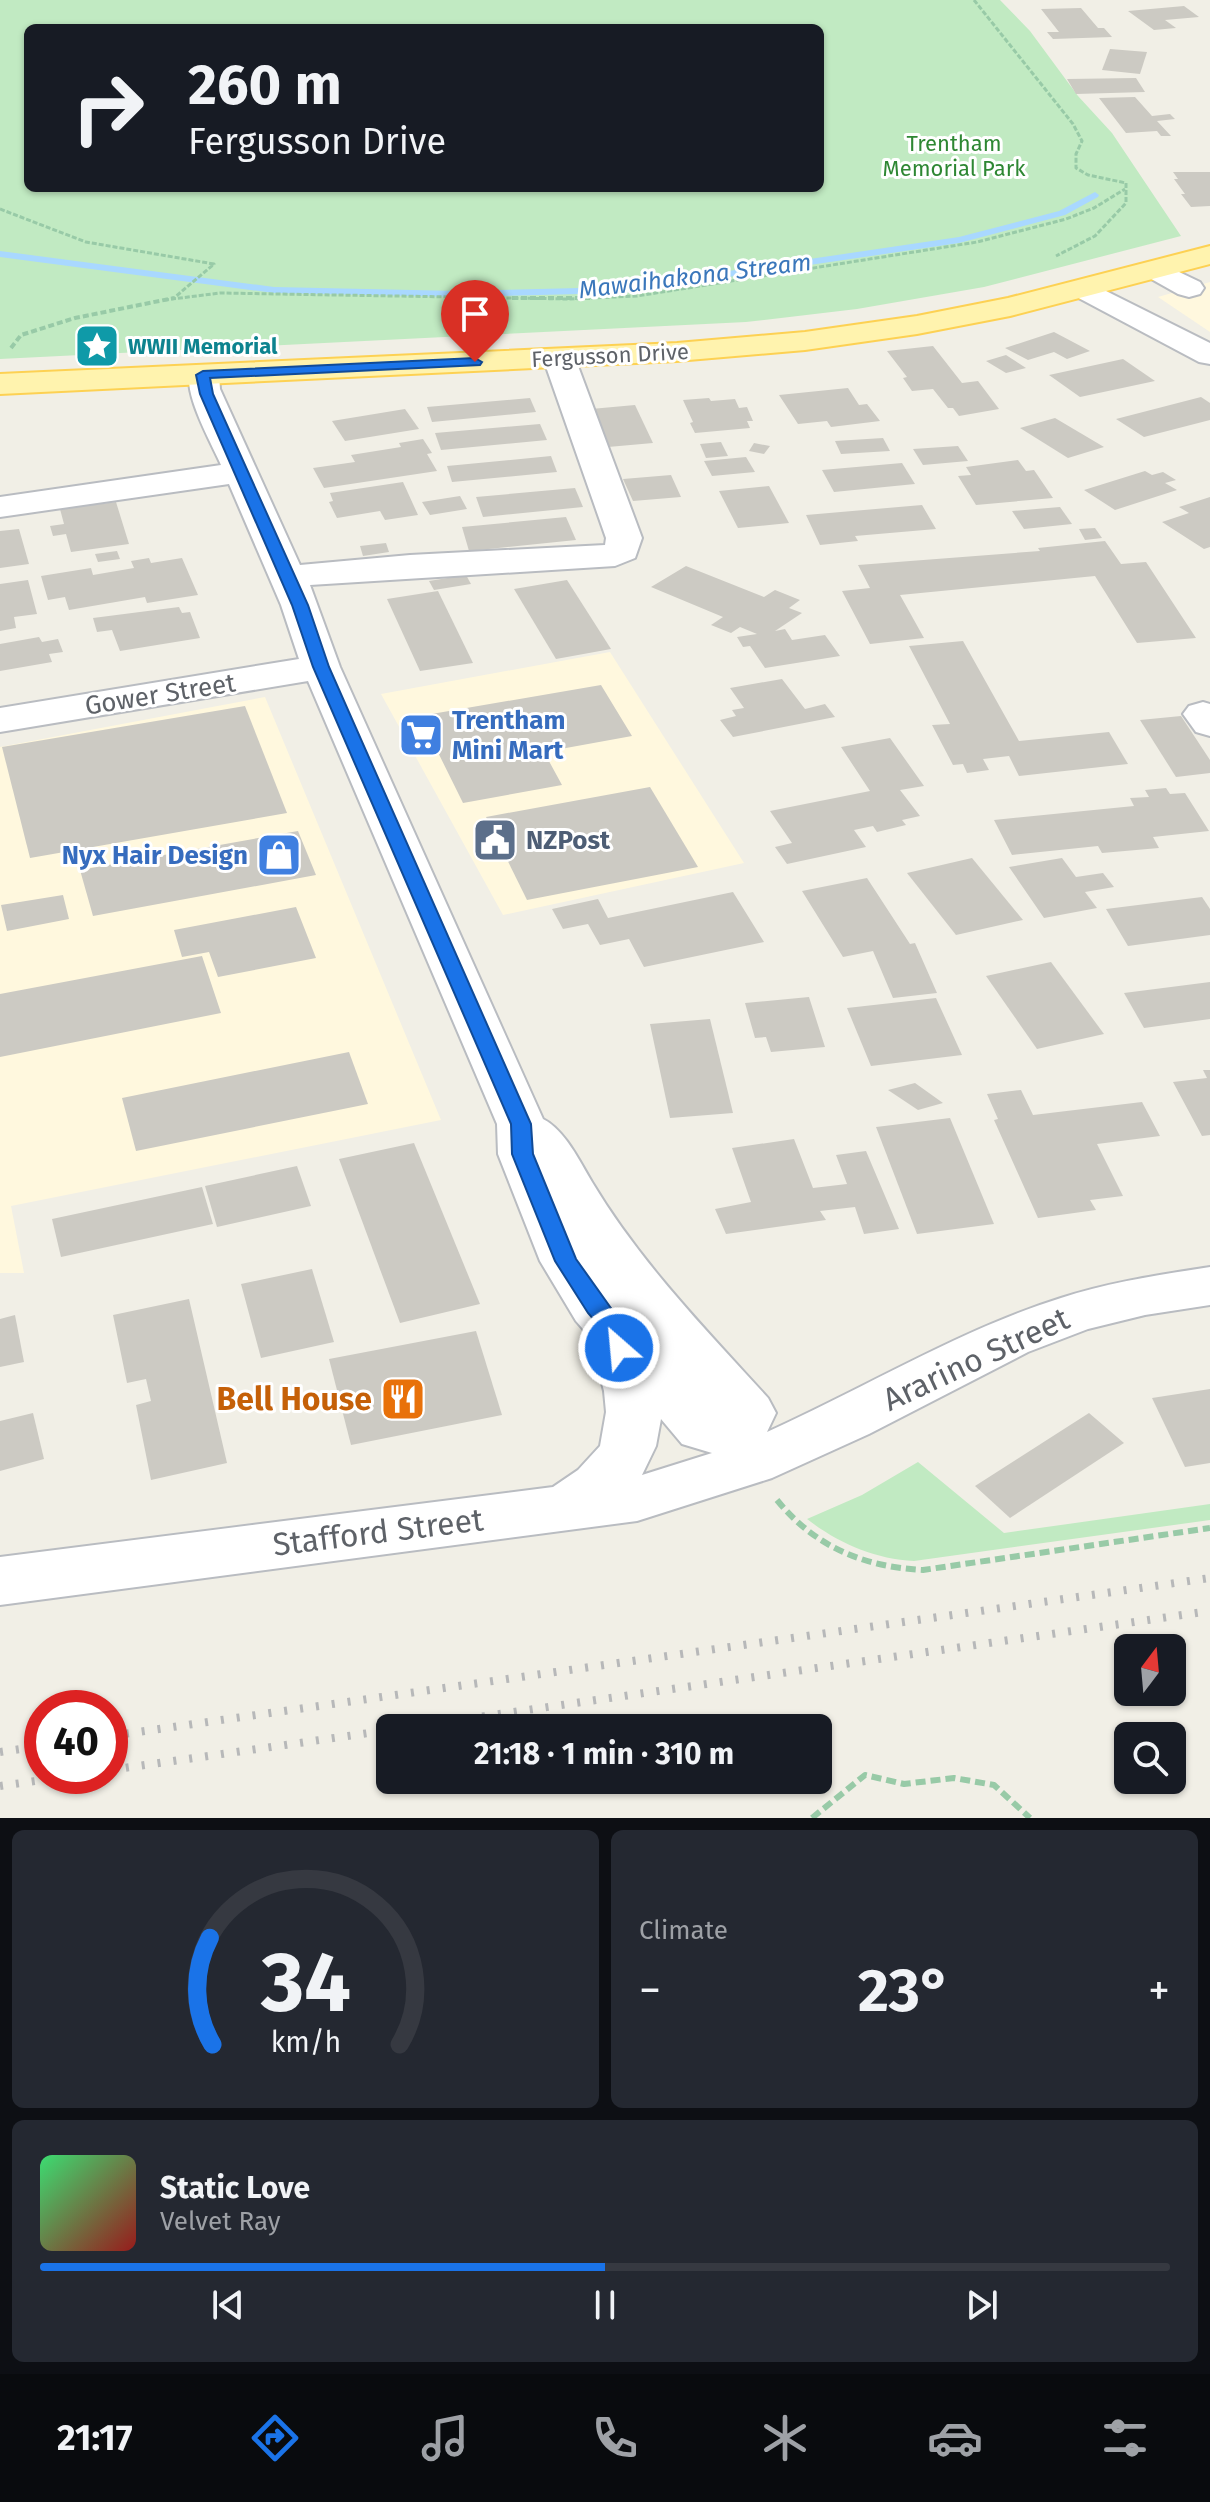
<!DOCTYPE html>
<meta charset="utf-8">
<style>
body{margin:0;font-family:"Fira Sans",sans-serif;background:#242831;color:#f1f3f6;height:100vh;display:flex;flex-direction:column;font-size:30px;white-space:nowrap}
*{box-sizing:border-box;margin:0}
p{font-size:26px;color:#9ea1a6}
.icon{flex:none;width:44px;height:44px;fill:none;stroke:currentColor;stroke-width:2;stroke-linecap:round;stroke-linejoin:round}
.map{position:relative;height:1818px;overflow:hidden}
.side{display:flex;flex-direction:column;gap:12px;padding:12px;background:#0d0f14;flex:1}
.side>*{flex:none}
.top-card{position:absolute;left:24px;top:24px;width:800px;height:168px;border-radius:12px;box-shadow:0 2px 6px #0004;background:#171b24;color:#f1f3f6;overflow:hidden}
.needle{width:52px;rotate:16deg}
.fabs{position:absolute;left:1114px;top:1634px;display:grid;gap:16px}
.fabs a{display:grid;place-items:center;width:72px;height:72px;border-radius:12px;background:#171b24;box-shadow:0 2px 6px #0004;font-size:40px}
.speed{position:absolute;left:24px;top:1690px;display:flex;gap:16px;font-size:40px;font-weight:700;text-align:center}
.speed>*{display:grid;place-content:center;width:104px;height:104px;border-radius:50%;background:#171b24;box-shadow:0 2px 6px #0004;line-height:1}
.speed .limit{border:12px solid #d22;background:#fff;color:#111}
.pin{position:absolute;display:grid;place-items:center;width:68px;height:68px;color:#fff;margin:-82px -34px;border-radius:50% 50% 50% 0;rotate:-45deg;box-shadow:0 0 8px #0007}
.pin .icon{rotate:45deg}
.me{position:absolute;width:88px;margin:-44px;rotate:333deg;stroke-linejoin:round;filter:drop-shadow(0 0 6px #0008)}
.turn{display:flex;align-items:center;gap:28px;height:168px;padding:0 32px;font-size:36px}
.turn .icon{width:104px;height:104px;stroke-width:2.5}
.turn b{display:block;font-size:56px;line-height:68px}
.big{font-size:60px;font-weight:700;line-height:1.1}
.side .card{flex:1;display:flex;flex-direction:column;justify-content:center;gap:12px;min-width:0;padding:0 28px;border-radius:12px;background:#242831}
.side .dial{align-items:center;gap:0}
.dial svg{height:208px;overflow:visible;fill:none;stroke:#363941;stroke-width:7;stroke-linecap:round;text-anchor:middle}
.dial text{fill:#f1f3f6;stroke:none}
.song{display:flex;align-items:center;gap:24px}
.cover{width:96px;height:96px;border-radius:12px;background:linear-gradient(135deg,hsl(140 70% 55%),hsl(0 70% 35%))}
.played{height:8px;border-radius:4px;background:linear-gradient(90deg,#1a73e8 50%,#363941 50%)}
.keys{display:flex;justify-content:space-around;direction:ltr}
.heat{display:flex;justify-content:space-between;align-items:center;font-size:44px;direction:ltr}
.side .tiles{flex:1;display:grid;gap:12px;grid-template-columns:1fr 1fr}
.card:last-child{grid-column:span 2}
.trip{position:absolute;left:376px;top:1714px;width:456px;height:80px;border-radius:12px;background:#171b24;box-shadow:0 2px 6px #0004;font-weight:700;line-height:80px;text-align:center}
.menu{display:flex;height:128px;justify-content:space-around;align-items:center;background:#090b0e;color:#9ea1a6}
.menu .icon{width:56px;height:56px}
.menu .current{color:#1a73e8}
.menu b{font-size:36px;color:#f1f3f6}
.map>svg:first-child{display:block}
</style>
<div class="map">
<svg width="1210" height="1818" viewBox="0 0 1210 1818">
<rect width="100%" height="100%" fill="#f1efe6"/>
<g fill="#fff8de">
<polygon points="1210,282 1210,332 1158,297"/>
<polygon points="610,652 744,863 503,915 381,694"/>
<polygon points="265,697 441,1120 11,1206 24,1273 0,1273 0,747"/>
</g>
<g fill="#c1eac2" fill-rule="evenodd">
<path d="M0,0H1000L1030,31L1078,96L1112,133L1181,236L984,287L857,309L746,322L0,359ZM28,28H820V188H28Z"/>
<path d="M918,1462L1004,1533L1210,1504V1520L914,1561C874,1559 838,1543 807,1519L862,1495Z"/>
</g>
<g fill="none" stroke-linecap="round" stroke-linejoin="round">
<polygon fill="#a9d8ff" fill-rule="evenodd" points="1095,192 1099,195 1098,197 1065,215 959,243 620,293 458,297 274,293 0,257 0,251 274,287 458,291 620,287 959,237 1059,211"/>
</g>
<g fill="#cccac3">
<polygon points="1184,6 1199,17 1165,20 1176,28 1154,30 1128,11"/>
<polygon points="1081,8 1098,28 1104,28 1112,37 1053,39 1047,32 1059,32 1041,9"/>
<polygon points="1110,49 1147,52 1140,74 1102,70"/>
<polygon points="1136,78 1145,92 1076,94 1067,79"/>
<polygon points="1135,97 1152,116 1170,114 1175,119 1157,121 1171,136 1161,136 1157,131 1126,133 1099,98"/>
<polygon points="1173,172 1210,172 1210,206 1191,207 1181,194 1185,194 1174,179 1178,179"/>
<polygon points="1054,332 1090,351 1067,359 1054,352 1028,360 1005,348"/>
<polygon points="933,346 962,383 978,381 999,409 959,416 953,408 948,408 933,389 912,391 903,378 907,377 887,351"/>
<polygon points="1006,355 1026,368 1006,373 986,361"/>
<polygon points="1123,359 1155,381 1080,397 1049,375"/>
<polygon points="848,388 859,405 867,404 880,421 831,427 827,421 798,424 779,395"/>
<polygon points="1201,397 1210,403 1210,420 1144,437 1116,419"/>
<polygon points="530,398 536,412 432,422 427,407"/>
<polygon points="709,398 711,401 735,399 739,408 747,407 753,421 747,421 750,428 695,433 690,423 693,422 683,400"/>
<polygon points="635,405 653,443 608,447 591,409"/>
<polygon points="405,409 419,429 345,441 332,421"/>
<polygon points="1055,418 1104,447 1068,458 1020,428"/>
<polygon points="540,424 547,440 441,450 435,433"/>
<polygon points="883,438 890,451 841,454 835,441"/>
<polygon points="423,439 432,453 427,454 437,471 324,488 313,468 355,462 351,455 401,447 399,443"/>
<polygon points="721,442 728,456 706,458 700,444"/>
<polygon points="754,443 770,446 764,454 749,451"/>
<polygon points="958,446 968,461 923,465 913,449"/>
<polygon points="551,456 557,472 452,482 447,466"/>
<polygon points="746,457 755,472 712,476 704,461"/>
<polygon points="1018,460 1026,471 1034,470 1053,498 976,505 958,476 971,475 966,467"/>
<polygon points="902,463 915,484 834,492 822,470"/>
<polygon points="1145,471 1152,475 1163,472 1176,480 1165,483 1177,490 1115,510 1084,490"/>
<polygon points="671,475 681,497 633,501 623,479"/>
<polygon points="403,482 418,515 385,520 380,511 337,518 329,502 333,501 330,493"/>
<polygon points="769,486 789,523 738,528 719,491"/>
<polygon points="575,488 583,507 483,517 476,497"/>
<polygon points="460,496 467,509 430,515 422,502"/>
<polygon points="1210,497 1210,547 1204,549 1162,522 1189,513 1179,507"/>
<polygon points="116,502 129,544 71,552 66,534 53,536 50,526 64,524 60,509"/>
<polygon points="922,505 936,529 855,536 858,541 820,545 806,515"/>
<polygon points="1060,507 1072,524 1024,529 1012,511"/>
<polygon points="566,517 576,540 469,551 462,527"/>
<polygon points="1095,528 1102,538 1085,540 1079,529"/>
<polygon points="19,529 29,564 0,568 0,531"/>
<polygon points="1105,541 1121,564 1146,562 1196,638 1137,643 1095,576 900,595 924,638 870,644 842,591 870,588 858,565 1040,551 1038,548"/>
<polygon points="386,543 389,552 363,556 360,546"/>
<polygon points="117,551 120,559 98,562 95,554"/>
<polygon points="149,558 151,563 182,558 198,595 147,603 145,597 69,610 65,597 48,600 41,576 91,568 93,575 134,568 131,561"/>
<polygon points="686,566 764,597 775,590 800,600 789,608 802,613 775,631 785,629 792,640 825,635 840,656 765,668 750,646 743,647 737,637 757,634 740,627 731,633 711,625 723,617 651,587"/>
<polygon points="466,575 471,584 434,590 429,581"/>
<polygon points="28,580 37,614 14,617 16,628 0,631 0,584"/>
<polygon points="567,580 611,649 556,659 514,589"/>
<polygon points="438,591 473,663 420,671 387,599"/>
<polygon points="179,607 182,613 190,612 200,638 120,651 112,630 97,632 93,618"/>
<polygon points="39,637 42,642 58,639 63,652 49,654 52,662 0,671 0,644"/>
<polygon points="963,641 1019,741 1109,732 1128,764 1019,776 1009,756 983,759 989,770 967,773 963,764 953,765 932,725 950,724 909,646"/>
<polygon points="782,679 805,709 825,704 835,717 733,737 720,720 736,716 732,710 744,708 730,688"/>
<polygon points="601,685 632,736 544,752 562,785 463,803 420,716"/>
<polygon points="245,706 287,813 30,858 2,747"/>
<polygon points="1181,716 1210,760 1210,773 1176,777 1140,720"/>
<polygon points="890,738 924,786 900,790 920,816 902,820 906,825 877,832 873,826 854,830 866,847 787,864 775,847 792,843 770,811 870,791 841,747"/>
<polygon points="650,787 698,867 527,900 486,817"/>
<polygon points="1166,788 1170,794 1185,793 1209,831 1153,837 1159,848 1102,853 1098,846 1012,855 994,820 1134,806 1130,798 1149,797 1145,790"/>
<polygon points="298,831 316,875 93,916 80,870"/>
<polygon points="972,858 1023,920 956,935 907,873"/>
<polygon points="1062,858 1076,877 1103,873 1114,887 1085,892 1097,908 1044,918 1009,867"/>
<polygon points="867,878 910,944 915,943 937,993 893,998 873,951 843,957 802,891"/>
<polygon points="733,892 764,942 644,967 629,939 600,945 588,924 563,929 552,909 598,899 608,918"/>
<polygon points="63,895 69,919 7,931 1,905"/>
<polygon points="1202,897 1210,909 1210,935 1128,946 1106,909"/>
<polygon points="296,907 316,958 218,977 209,952 182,957 174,930"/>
<polygon points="202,956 221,1013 0,1057 0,994"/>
<polygon points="1051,962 1104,1034 1037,1049 986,976"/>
<polygon points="1210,982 1210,1019 1144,1028 1124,993"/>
<polygon points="809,997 825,1047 771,1052 766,1037 755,1038 745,1003"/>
<polygon points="936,998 962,1055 871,1066 847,1008"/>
<polygon points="710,1019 733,1113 670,1118 650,1024"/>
<polygon points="349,1052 368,1104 136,1151 122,1098"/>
<polygon points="1203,1070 1210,1070 1210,1135 1202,1136 1173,1082 1207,1078"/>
<polygon points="915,1083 943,1103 918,1110 888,1090"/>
<polygon points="1021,1090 1033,1115 1142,1102 1160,1136 1097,1144 1123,1196 1090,1200 1096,1210 1038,1218 994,1120 998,1119 987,1094"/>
<polygon points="950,1118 994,1224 917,1234 876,1127"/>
<polygon points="794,1139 813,1188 847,1184 836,1155 866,1151 899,1229 864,1234 855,1207 820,1211 826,1220 726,1234 715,1209 751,1202 732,1148"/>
<polygon points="414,1143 480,1304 400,1323 339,1159"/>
<polygon points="297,1166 311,1206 217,1227 205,1186"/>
<polygon points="202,1187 213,1224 61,1257 52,1219"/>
<polygon points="312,1269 334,1342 261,1358 241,1284"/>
<polygon points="189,1299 227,1463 151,1480 136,1405 151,1401 146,1379 127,1383 113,1315"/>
<polygon points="15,1315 24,1362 0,1367 0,1319"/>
<polygon points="476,1331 502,1415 351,1445 329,1359"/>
<polygon points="1210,1389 1210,1463 1185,1467 1152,1398"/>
<polygon points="33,1413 44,1459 0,1471 0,1421"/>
<polygon points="1089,1413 1124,1443 1010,1518 975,1486"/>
</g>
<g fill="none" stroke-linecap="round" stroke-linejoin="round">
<g stroke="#b9bcc1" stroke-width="4">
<g id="minor">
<polygon points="1156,261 1200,282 1204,288 1200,294 1189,297 1178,294 1146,276 1141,270 1146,264"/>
<polygon points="1084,280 1210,343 1210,364 1199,362 1073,295 1069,289 1073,283"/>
<path d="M559,349L570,351L575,358L642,538L635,558L615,566L310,585L340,667L543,1119C565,1130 580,1162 592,1182C640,1262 705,1329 768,1398L776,1413L767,1432C865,1388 959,1330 1061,1298C1109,1282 1160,1275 1210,1267V1305L1145,1315L1088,1329L1028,1352L869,1434L772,1478L637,1521L0,1605V1557L553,1487L578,1470L600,1446L606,1412L604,1391L590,1337L576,1321L540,1261L498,1154L497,1124L308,681L0,732V708L299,659L281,605L229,484L0,517V497L221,465C212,444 179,387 192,368L203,365L214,368L219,375L220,389L300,565L410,555L605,545L606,538L543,358L548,351ZM661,1419L682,1444L712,1453L642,1475L656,1446Z"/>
<polygon points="1203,702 1210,704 1210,736 1196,732 1183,714 1189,706"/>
</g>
</g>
<g stroke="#fdd153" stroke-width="4">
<polygon id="major" points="1210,246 1210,264 1010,316 917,334 805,350 677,361 0,394 0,374 677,343 805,332 917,316 1008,298"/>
</g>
<g stroke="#98caa7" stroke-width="3" stroke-dasharray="5 2" stroke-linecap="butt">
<polyline points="974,0 1073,124 1082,141 1076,154 1076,168 1088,175 1126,183 1126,203 1095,236 1056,256"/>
<polyline points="0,209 86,242 214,264 174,298"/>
<polyline points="164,300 220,293 569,299 637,296 977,242 1066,219 1094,208 1125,189"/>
</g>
<g stroke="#98caa7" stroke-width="4" stroke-dasharray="6 3" stroke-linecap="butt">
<polyline points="512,298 591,298"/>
<polyline points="11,348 21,335 75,318 174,298"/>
</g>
<g stroke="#98caa7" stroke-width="6" stroke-dasharray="10 5" stroke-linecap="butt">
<path d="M777,1500C815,1547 864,1567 923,1570L1210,1528"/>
<polyline points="812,1818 865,1775 904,1784 954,1778 994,1785 1030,1818"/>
</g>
<use href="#minor" fill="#fff" fill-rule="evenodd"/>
<use href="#major" fill="#fff3ae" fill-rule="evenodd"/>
<g stroke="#b7b8b9" stroke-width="8" stroke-dasharray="3 13" stroke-linecap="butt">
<polyline points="403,1728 1210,1611"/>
<polyline points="110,1736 1210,1578"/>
<polyline points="0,1752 42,1746"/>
<polyline points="110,1770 390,1730"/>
<polyline points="0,1786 71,1776"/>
</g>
</g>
<polygon fill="#1a73e8" stroke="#114b97" stroke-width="2" points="475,358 482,362 480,365 210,378 213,394 308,605 329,667 531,1124 533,1154 576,1259 628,1332 630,1348 627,1354 619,1356 611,1354 606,1334 588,1313 555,1261 512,1154 511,1124 313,667 292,605 200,394 196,375 203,371"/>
<defs>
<g id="sight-square" transform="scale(2.3)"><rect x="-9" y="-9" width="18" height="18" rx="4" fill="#0f9aa8" stroke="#fff"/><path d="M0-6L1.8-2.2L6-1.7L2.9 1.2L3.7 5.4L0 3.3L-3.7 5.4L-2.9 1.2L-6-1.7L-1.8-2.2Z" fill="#fff"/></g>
<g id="supermarket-square" transform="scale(2.3)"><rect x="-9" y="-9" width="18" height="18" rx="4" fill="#3f7fe0" stroke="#fff"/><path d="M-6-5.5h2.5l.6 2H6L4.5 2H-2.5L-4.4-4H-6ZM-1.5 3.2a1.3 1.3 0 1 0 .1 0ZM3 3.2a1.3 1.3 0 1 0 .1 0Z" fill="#fff"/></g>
<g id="civic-square" transform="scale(2.3)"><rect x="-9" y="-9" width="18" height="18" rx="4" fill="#5c6f8a" stroke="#fff"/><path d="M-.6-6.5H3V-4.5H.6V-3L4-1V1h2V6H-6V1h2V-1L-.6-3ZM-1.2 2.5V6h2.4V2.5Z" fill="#fff"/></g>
<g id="shop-square" transform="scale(2.3)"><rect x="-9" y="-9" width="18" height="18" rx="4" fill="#3f7fe0" stroke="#fff"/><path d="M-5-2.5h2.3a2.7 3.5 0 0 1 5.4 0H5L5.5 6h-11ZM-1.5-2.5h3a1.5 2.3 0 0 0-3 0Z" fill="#fff"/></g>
<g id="restaurant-square" transform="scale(2.3)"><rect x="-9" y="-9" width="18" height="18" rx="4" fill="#e8710a" stroke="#fff"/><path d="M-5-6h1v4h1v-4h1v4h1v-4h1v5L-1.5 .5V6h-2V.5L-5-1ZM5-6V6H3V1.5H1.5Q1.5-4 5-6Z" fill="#fff"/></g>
</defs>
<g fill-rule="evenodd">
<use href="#sight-square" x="97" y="346"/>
<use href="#supermarket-square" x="421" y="735"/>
<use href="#civic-square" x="495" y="840"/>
<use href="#shop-square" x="279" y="855"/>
<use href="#restaurant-square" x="403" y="1399"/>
</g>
<g text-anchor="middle" stroke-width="6" stroke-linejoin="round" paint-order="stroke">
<g font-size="22" fill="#2e8733" stroke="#fff">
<text x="954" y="151">Trentham<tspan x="954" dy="25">Memorial Park</tspan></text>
</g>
<g font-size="22" font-weight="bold" fill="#0d838f" stroke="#fff" text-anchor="start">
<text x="128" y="354">WWII Memorial</text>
</g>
<g font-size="22" fill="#5e6268" stroke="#fff">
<text transform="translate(610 355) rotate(-3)" y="8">Fergusson Drive</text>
</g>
<g font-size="24" font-style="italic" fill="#3a77bb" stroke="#fff">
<text transform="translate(695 276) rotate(-7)" y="8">Mawaihakona Stream</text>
</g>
<g font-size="26" fill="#5e6268" stroke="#fff">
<text transform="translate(160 694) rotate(-9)" y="9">Gower Street</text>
</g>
<g font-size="26" font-weight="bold" fill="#366cbe" stroke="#fff" text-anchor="start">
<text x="452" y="729">Trentham<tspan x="452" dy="30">Mini Mart</tspan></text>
<text x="248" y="864" text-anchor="end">Nyx Hair Design</text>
</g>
<g font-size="26" font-weight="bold" fill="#4e5e75" stroke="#fff" text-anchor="start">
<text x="526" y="849">NZPost</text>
</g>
<g font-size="32" fill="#5e6268" stroke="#fff">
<text transform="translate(976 1359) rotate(-25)" y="11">Ararino Street</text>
<text transform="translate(378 1532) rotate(-7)" y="11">Stafford Street</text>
</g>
<g font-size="32" font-weight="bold" fill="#c56008" stroke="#fff" text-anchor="end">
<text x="372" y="1410">Bell House</text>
</g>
</g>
</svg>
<div class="fabs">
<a><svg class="needle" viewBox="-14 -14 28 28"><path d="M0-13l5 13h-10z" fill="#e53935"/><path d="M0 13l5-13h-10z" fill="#9ea1a6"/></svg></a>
<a><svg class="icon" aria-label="search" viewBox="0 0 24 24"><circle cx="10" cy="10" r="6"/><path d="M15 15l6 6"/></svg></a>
</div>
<div class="speed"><div class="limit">40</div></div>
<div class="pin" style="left:475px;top:362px;background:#d93025"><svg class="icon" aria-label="arrive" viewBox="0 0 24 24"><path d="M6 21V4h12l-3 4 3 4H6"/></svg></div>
<svg class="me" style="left:619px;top:1348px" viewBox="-20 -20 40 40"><circle r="17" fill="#1a73e8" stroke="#fff" stroke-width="3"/><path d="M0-11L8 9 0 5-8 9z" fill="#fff"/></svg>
<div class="trip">21:18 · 1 min · 310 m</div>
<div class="top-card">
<div class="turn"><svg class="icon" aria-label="right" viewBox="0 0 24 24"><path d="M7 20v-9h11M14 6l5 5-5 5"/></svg><div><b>260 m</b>Fergusson Drive</div></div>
</div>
</div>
<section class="side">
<div class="tiles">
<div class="card dial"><svg viewBox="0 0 100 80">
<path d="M14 69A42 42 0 1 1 86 69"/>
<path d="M14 69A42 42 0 0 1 13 28" stroke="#1a73e8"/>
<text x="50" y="56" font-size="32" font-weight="700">34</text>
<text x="50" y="72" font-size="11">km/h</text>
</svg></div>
<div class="card"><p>Climate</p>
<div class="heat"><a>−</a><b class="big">23°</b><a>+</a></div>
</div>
<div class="card">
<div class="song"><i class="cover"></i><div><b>Static Love</b><p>Velvet Ray</p></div></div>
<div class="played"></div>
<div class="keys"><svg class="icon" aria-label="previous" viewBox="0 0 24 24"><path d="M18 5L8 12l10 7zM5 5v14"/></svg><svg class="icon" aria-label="pause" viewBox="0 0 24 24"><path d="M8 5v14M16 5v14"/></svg><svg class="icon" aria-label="next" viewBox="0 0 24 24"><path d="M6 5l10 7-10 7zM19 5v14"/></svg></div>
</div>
</div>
</section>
<nav class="menu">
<b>21:17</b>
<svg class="icon current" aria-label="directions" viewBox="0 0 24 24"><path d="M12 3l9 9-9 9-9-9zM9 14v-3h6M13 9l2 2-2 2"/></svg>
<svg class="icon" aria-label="music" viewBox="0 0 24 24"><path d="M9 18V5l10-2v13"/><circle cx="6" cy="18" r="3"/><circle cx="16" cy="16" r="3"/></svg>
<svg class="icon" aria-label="phone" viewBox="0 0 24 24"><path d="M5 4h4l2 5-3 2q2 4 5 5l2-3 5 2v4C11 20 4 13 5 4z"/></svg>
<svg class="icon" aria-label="climate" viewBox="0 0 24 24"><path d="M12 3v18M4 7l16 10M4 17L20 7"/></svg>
<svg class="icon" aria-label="car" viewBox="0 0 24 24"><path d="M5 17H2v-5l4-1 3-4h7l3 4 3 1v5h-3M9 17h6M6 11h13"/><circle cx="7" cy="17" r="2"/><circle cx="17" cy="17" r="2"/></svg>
<svg class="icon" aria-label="filters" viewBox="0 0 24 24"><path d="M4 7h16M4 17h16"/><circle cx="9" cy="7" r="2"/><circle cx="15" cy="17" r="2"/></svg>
</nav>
